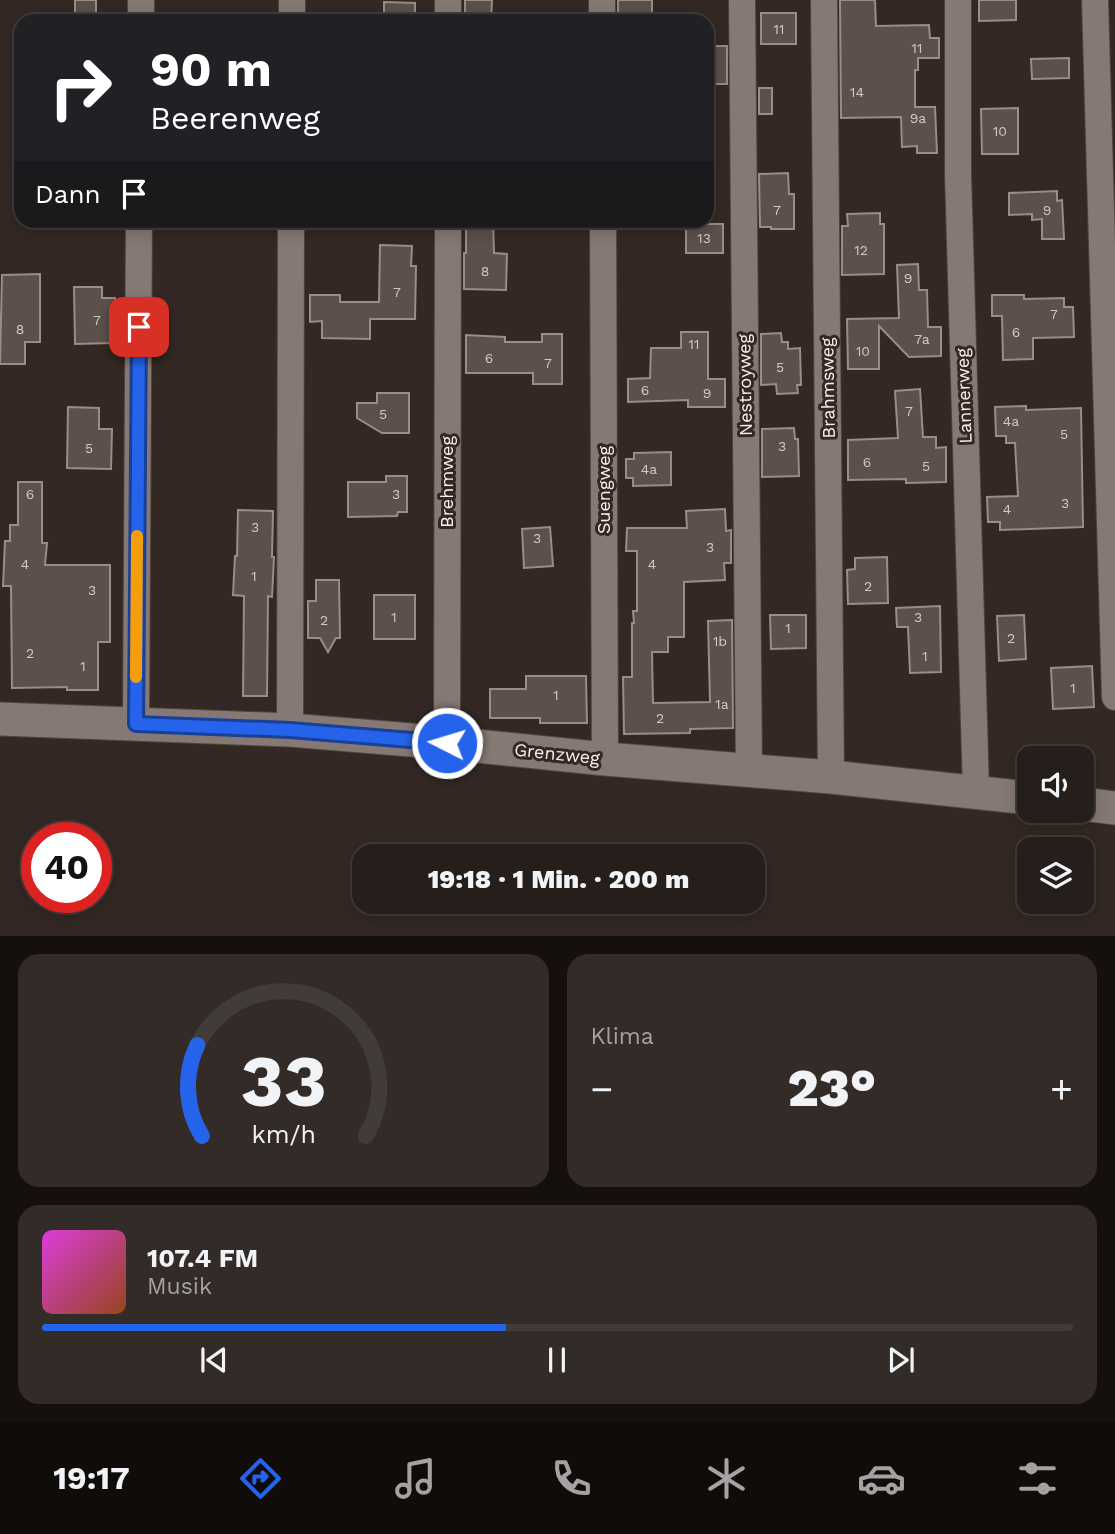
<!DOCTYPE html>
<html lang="de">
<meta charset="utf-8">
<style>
body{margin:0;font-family:"Work Sans",sans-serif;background:#322b27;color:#f1f3f6;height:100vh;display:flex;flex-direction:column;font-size:26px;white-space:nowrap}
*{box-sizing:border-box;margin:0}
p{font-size:23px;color:#a4a2a2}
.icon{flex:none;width:38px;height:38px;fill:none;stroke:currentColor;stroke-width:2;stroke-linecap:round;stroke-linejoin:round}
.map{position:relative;height:936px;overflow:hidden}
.panel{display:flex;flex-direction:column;gap:18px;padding:18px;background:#15100e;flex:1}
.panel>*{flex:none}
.banner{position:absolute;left:14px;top:14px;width:700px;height:214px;border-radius:21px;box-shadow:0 4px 18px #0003,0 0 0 2px #423c39;background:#202124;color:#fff;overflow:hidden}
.buttons{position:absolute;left:1017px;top:746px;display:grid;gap:14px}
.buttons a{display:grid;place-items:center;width:77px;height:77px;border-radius:14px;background:#261e1a;box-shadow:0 4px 18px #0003,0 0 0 2px #423c39;font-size:35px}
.speed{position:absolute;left:21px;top:822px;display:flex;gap:14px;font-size:35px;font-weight:700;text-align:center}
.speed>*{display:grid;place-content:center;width:91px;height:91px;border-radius:50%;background:#261e1a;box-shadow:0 4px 18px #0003,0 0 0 2px #423c39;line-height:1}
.speed .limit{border:10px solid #d22;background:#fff;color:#111}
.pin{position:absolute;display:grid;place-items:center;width:60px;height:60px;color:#fff;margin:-30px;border-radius:14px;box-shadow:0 4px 10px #0006}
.me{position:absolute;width:77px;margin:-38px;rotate:275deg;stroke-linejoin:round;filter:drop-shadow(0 0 5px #0008)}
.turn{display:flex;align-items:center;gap:24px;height:147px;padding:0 21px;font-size:32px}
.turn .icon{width:91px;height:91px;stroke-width:2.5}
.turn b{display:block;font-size:49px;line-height:60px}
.then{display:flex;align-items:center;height:66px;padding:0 21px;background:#0003;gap:14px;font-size:26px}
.big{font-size:52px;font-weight:800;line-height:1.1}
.panel .widget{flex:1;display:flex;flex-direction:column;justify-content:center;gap:10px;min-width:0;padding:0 24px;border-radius:21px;background:#322b27}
.panel .dial{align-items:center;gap:0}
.dial svg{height:182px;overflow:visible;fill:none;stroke:#423c39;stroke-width:7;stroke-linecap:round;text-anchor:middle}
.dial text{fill:#f1f3f6;stroke:none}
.song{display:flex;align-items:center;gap:21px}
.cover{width:84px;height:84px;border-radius:10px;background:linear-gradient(135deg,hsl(300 70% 55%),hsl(20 70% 35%))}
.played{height:7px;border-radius:4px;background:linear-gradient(90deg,#2563eb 45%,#423c39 45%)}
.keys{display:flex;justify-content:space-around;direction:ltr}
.heat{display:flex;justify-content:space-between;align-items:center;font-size:38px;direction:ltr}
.panel .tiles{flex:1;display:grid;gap:18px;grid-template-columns:1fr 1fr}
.widget:last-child{grid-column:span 2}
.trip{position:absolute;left:352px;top:844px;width:413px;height:70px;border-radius:21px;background:#261e1a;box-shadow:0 4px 18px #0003,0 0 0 2px #423c39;font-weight:800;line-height:70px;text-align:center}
.tab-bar{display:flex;height:112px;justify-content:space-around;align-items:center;background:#0f0c0a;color:#a4a2a2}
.tab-bar .icon{width:49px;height:49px}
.tab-bar .active{color:#2563eb}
.tab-bar b{font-size:32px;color:#f1f3f6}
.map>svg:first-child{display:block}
</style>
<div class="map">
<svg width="1115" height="936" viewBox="0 0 1115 936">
<rect width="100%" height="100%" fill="#332823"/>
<g fill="#5c504b" stroke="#9a8c87" stroke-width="2">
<rect x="75" y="0" width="21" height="21"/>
<polygon points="465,0 492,0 491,21 465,21"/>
<rect x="618" y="0" width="34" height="21"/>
<polygon points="840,0 875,0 876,26 929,25 930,38 939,38 939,58 918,58 918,70 915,70 915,107 935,107 937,153 917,153 917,146 902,147 901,117 841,118"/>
<polygon points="979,0 1016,0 1016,20 979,21"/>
<polygon points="384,2 415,3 415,21 384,21"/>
<rect x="761" y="13" width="35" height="31"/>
<rect x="710" y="46" width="17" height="38"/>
<polygon points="1069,58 1069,78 1032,79 1031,59"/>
<rect x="759" y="88" width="13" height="26"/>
<polygon points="1018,108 1018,154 982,154 981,109"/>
<polygon points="788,173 789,194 794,194 794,229 771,229 771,227 760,227 759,174"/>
<polygon points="1057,191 1057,201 1062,200 1064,239 1042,239 1042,219 1032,220 1032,214 1009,215 1009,193"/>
<polygon points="880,213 880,224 884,224 884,274 842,275 842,226 848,226 847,214"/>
<polygon points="466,220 493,220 494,253 507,254 506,290 464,289 464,253 466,253"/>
<rect x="686" y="224" width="37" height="29"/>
<polygon points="380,245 412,246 411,266 416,266 415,319 370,319 370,339 322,338 322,321 310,322 310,295 340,295 340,302 379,302"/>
<polygon points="918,264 919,290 927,290 928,327 941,327 941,356 909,357 879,326 879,369 848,369 847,319 899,318 897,265"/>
<polygon points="40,274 40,342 25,342 25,364 0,364 2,275"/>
<polygon points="74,287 102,287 102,298 115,298 115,310 120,310 120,330 114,330 114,343 75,344"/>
<polygon points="992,295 1024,295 1024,299 1064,298 1064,307 1073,307 1074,337 1033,338 1033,359 1003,360 1002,316 992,316"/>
<polygon points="681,332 708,332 708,379 725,379 725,407 688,407 688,400 628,402 628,379 650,378 651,348 681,348"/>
<polygon points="781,333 782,342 788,342 788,349 800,348 801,385 797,385 798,393 777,394 776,384 761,385 761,334"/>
<polygon points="542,334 562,334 562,384 533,384 533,373 466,373 466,335 505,337 505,342 542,342"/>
<polygon points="920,389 923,437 936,437 936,448 946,447 946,482 906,483 906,479 848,480 848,440 898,438 895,391"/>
<polygon points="377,393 409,393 409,433 382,433 357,418 357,403 377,403"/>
<polygon points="1026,406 1026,410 1081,408 1083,527 1000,530 1000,522 988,522 987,497 1018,496 1015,443 1006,443 1006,436 996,436 995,407"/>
<polygon points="68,407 99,408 99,429 112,429 111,469 67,468"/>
<polygon points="794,428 795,439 798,439 799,476 762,477 762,429"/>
<polygon points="671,452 671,485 633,486 633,478 626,478 626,459 634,459 634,453"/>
<polygon points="386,476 407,476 407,512 398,512 397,516 348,517 348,482 386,482"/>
<polygon points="18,482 42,482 42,543 47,543 45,565 110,565 110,642 98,642 98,690 67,690 67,687 12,688 11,586 3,586 5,541 10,541 10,525 18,525"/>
<polygon points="725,509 726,531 731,530 731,563 724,563 725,580 684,582 684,637 668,637 668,652 652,652 653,703 710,702 708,621 732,620 733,728 690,729 690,733 624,734 623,677 632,677 632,623 634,623 633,611 637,611 637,551 626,551 627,528 687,528 686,511"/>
<polygon points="238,510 273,511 272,557 274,557 272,597 268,596 267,696 243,696 244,596 233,595 235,556 237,556"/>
<polygon points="550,527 553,566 524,568 522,529"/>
<polygon points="887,557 888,603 848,604 847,570 855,569 855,558"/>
<polygon points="316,580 339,580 340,638 336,638 328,652 320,638 308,638 308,601 316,601"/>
<rect x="374" y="595" width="41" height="44"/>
<polygon points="940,606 941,672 910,673 908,627 897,627 896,608"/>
<polygon points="770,615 806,615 806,648 771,649"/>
<polygon points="1024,615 1026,659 999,661 997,616"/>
<polygon points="1092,666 1094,707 1053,709 1051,668"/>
<polygon points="526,676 586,676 587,723 540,723 540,718 490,718 490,689 526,689"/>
</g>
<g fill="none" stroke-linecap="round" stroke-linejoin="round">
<g stroke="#4f4642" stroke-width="28">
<g id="minor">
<polyline points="602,0 602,21"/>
<polyline points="742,0 749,770"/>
<polyline points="824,0 831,777"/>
<polyline points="958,0 958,174 976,791"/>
<polyline points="1095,0 1115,697"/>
<polyline points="141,21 141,0"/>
<polyline points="292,21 292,0"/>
<polyline points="448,21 448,0"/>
<polyline points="603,220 605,759"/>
<polyline points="136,725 139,220"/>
<polyline points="290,730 291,220"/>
<polyline points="447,743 448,220"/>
</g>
</g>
<g stroke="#4f4642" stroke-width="35">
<g id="tertiary">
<polyline points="0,719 290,730 447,743 605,759 831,777 1029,798"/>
<polyline points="1082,804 1115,808"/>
</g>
</g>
<use href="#minor" stroke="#867974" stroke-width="26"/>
<use href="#tertiary" stroke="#867974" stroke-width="33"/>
</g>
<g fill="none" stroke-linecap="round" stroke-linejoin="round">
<g stroke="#184099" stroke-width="18">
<polyline id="route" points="139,327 136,724 290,730 447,743"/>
</g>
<use href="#route" stroke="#2563eb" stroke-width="12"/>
<polyline stroke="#f59e0b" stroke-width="12" points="136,677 137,536"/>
</g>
<g text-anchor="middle" stroke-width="6" stroke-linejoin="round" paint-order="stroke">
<g font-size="14" fill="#d1c8c4">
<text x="779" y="34">11</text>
<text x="917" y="53">11</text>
<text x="857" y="97">14</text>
<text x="918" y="123">9a</text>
<text x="1000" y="136">10</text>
<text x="777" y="215">7</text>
<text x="1047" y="215">9</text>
<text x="704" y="243">13</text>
<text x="861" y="255">12</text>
<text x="485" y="276">8</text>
<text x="908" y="283">9</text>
<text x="397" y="297">7</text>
<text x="1054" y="319">7</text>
<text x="97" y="325">7</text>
<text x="20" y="334">8</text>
<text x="1016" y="337">6</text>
<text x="922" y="344">7a</text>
<text x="694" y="349">11</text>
<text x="863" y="356">10</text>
<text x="489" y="363">6</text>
<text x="548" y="368">7</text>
<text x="780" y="372">5</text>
<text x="645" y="395">6</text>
<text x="707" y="398">9</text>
<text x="909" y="416">7</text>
<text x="383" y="419">5</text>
<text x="1011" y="426">4a</text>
<text x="1064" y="439">5</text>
<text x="782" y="451">3</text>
<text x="89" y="453">5</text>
<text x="867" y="467">6</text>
<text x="926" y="471">5</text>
<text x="649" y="474">4a</text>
<text x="30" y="499">6</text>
<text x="396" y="499">3</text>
<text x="1065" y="508">3</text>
<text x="1007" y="514">4</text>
<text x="255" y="532">3</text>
<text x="537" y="543">3</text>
<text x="710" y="552">3</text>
<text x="25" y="569">4</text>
<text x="652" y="569">4</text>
<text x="254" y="581">1</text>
<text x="868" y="591">2</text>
<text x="92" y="595">3</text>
<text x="394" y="622">1</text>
<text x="918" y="622">3</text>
<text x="324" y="625">2</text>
<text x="788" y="633">1</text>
<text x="1011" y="643">2</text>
<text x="720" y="646">1b</text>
<text x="30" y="658">2</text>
<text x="925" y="661">1</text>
<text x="83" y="671">1</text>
<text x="1073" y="693">1</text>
<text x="556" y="700">1</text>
<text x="722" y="709">1a</text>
<text x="660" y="723">2</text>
</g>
<g font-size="18" fill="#f8f0ed" stroke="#332823">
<text transform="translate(745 385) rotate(-91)" y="6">Nestroyweg</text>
<text transform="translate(828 388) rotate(-91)" y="6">Brahmsweg</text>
<text transform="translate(964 396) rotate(-92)" y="6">Lannerweg</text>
<text transform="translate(447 482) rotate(-90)" y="6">Brehmweg</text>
<text transform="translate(604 490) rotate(-90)" y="6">Suengweg</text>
<text transform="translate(557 754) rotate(6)" y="6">Grenzweg</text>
</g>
</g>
</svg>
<div class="buttons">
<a><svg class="icon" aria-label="sound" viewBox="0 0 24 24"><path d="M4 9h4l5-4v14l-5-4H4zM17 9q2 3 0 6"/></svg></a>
<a><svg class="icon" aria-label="layers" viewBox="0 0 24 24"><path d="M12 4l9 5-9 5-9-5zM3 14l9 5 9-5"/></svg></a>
</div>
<div class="speed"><div class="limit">40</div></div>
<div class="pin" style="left:139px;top:327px;background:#d93025"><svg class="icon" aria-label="arrive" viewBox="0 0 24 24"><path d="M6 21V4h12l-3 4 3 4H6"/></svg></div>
<svg class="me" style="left:447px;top:743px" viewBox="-20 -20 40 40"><circle r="17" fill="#2563eb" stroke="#fff" stroke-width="3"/><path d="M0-11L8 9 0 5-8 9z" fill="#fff"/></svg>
<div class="trip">19:18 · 1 Min. · 200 m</div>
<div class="banner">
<div class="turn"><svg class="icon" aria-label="right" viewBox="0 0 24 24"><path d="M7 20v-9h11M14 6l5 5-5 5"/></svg><div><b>90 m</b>Beerenweg</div></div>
<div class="then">Dann<svg class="icon" aria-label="arrive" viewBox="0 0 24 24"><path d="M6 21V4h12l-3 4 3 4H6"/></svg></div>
</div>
</div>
<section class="panel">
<div class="tiles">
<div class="widget dial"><svg viewBox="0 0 100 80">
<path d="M14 69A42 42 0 1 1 86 69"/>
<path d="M14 69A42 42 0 0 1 12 29" stroke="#2563eb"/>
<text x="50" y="56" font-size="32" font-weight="700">33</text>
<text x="50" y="72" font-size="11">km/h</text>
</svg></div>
<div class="widget"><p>Klima</p>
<div class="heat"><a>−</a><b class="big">23°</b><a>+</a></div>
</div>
<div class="widget">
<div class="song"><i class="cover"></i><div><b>107.4 FM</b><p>Musik</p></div></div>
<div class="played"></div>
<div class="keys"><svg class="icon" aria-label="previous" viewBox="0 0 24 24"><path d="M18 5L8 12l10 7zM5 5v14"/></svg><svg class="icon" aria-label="pause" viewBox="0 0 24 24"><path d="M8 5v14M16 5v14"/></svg><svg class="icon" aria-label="next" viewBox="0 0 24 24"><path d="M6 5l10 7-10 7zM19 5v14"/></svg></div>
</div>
</div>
</section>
<nav class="tab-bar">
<b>19:17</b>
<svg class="icon active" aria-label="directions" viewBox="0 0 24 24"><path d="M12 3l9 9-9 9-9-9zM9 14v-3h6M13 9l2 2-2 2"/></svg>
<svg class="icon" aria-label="music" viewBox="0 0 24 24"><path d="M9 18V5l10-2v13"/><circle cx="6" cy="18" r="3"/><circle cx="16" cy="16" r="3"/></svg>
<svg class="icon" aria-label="phone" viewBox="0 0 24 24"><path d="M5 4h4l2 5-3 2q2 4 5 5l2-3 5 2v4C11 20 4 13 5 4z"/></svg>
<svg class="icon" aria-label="climate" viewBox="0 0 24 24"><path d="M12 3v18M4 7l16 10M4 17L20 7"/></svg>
<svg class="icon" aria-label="car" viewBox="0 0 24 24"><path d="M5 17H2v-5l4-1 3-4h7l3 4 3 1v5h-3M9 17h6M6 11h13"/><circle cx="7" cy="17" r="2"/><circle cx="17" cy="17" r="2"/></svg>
<svg class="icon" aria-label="filters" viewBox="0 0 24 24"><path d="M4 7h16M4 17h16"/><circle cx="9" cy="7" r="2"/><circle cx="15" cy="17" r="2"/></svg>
</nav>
